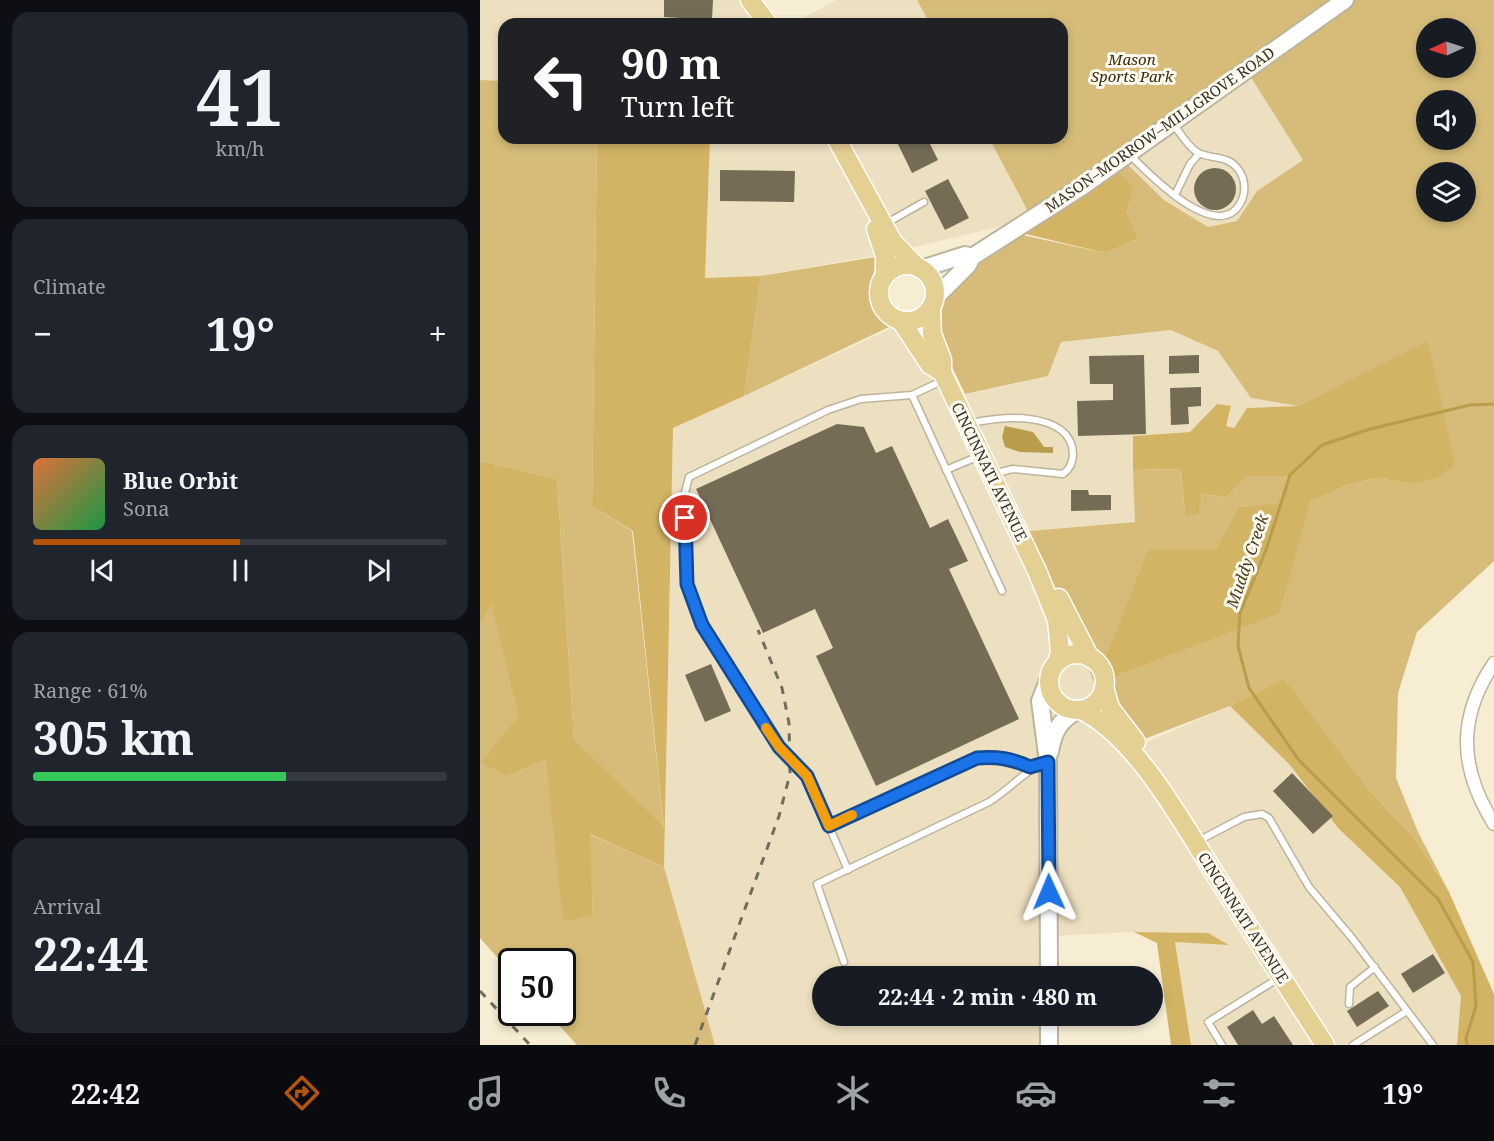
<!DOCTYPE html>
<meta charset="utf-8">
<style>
body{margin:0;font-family:"Noto Serif",serif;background:#20242c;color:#f1f3f6;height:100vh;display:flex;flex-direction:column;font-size:22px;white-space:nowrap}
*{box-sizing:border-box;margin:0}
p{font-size:20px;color:#9ea1a6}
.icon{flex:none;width:33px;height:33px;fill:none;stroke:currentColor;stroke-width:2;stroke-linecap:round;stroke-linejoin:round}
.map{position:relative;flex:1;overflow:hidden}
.sheet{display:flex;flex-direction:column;gap:12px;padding:12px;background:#0d0f14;width:480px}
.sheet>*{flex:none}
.guide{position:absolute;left:18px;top:18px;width:570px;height:126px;border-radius:18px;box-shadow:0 3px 9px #0003;background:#202124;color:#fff;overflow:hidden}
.needle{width:39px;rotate:267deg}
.fabs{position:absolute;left:936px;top:18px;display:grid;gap:12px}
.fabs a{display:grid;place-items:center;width:60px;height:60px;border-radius:50%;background:#171b24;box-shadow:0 3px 9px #0003;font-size:30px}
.speed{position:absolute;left:18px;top:948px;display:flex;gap:12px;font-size:30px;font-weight:700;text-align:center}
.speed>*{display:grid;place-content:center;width:78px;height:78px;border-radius:50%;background:#171b24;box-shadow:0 3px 9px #0003;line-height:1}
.speed .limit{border:3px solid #111;border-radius:9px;background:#fff;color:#111}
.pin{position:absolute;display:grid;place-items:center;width:51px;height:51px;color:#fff;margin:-26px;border:3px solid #fff;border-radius:50%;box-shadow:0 2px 6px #0007}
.me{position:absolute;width:66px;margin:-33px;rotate:359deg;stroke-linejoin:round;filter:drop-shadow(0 0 4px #0008)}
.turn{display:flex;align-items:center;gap:21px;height:126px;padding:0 24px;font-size:27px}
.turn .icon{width:78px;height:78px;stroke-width:2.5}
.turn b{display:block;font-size:42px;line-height:51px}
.big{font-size:45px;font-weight:700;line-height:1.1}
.sheet .card{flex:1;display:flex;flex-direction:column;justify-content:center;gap:9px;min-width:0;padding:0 21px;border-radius:18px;background:#20242c}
.sheet .dial{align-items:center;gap:0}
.dial b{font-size:78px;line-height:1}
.song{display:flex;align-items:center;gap:18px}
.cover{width:72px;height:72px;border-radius:9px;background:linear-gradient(135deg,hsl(20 70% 55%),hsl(140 70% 35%))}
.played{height:6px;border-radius:3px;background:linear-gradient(90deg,#b45309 50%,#363941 50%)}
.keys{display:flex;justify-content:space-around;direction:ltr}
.heat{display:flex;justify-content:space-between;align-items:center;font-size:33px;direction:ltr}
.charge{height:9px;border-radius:4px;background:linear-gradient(90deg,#34c759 61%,#363941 0)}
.trip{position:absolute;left:332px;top:966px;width:351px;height:60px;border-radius:30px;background:#171b24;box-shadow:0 3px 9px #0003;font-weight:700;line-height:60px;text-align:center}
.tab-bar{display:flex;height:96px;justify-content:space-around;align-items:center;background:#090b0e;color:#9ea1a6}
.tab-bar .icon{width:42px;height:42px}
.tab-bar .on{color:#b45309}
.tab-bar b{font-size:27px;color:#f1f3f6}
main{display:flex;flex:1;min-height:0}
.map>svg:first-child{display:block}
</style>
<main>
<section class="sheet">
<div class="card dial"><b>41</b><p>km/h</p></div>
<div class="card"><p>Climate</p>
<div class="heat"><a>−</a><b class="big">19°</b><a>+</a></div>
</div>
<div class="card">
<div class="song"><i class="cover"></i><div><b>Blue Orbit</b><p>Sona</p></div></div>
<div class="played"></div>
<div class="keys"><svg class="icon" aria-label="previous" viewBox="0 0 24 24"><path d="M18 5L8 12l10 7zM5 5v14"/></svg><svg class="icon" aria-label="pause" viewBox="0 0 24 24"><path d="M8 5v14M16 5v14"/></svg><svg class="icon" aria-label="next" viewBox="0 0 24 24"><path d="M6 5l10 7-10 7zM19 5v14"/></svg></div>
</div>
<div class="card"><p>Range · 61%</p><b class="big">305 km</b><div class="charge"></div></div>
<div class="card"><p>Arrival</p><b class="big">22:44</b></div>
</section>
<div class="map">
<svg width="1014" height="1045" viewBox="0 0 1014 1045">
<rect width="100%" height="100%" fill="#f6edd3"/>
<g fill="#ede0c0">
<polygon points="0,0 270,0 288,24 24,24 24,81 0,80"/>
<polygon points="356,0 437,0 450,24 313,24"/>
<polygon points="767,71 823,160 777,191 757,221 728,227 684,200 642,159"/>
<polygon points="230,138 509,138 552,219 426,249 357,140 403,254 281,276 225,278"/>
<polygon points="419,325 474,397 568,376 581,342 691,330 738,351 771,398 818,406 767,408 754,428 746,426 737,404 710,432 653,436 655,522 539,532 592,641 655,747 750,706 810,765 858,828 920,887 981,996 977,1045 711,1045 695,942 747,944 728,933 654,932 570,936 569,976 342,976 342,1016 569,1016 569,1045 235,1045 184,867 193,428"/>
</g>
<g fill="#d6bc78" fill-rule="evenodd">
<path d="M437,0H1014V561L937,632L918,693L916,778L938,832L969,892L934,838L890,791L804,680L750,706L654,743L618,691L597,641L538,532L655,522L653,470L701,469L705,515L721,494L746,497L768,476L810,475L800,505L759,507L800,613L829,501L865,486L896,478L934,484L948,342L818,406L771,398L738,351L691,330L581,342L568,376L485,394L460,342L459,306L464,294L497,259L542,235L625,253L658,239L647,212L654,188L552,219L509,138H582V24H450ZM946,28H986V68H946ZM767,71L823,160L777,191L757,221L728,227L684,200L643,160ZM946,100H986V140H946ZM946,172H986V212H946Z"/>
<polygon points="0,80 24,81 24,138 117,138 112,506 152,531 184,828 94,739 77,479 0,461"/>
<path d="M401,256C384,287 391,300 411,326L264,396L281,276Z"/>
<polygon points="11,603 38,717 27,776 66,760 113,916 109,834 184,867 235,1045 97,1045 68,1013 82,1012 82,962 32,962 31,973 0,938 0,626"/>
</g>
<g fill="#d2b464">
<polygon points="117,138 230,138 225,278 281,276 264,396 193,428 184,867 110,834 113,916 83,921 66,760 27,776 1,762 38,717 11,604 0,626 0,461 77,479 94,739 184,827 153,531 112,506"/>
<polygon points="632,166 654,188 647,212 658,239 625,253 542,233"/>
<polygon points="948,341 975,464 960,477 934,484 896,478 865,486 830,501 800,613 616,683 668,550 736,550 759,507 800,504 810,476 768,476 746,497 721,494 719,514 705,515 701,469 653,470 653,436 710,432 737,404 751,406 746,426 754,428 767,408 818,406"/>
<polygon points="804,679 890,791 934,838 969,892 1014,994 1014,1045 977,1045 981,996 920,887 858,828 810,765 750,706"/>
<polygon points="654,932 728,933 749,945 695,942 711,1045 691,1045 677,943"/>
</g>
<polygon fill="#b99c4c" points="525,426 553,432 564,447 573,447 573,453 540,452 525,447 522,437"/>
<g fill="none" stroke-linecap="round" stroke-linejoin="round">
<polyline stroke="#b99c4c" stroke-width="3" points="987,1045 986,1038 996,1006 993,962 958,899 818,759 769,688 758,646 760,613 786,550 810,475 842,445 890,429 990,405 1014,404"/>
</g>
<g fill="#746c55">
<polygon points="184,0 233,0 232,20 184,17"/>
<polygon points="415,138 447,138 458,160 432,173"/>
<circle cx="735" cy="189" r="21"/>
<polygon points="240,170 315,171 314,202 240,201"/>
<polygon points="468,179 489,218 465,230 445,191"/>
<polygon points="664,355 666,434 598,436 597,401 633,400 633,384 610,384 609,356"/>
<polygon points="719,355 719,373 689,374 689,356"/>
<polygon points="721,387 721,406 708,407 709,424 691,425 690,388"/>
<polygon points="357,424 384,427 396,453 412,446 450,528 468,519 488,561 469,569 539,719 396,786 336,656 353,648 335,609 283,633 216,489"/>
<polygon points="591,490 608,490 609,495 631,495 631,510 591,511"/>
<polygon points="231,664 251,711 225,722 205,675"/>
<polygon points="812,773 853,816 833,834 793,791"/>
<polygon points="953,954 965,973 933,993 921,974"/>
<polygon points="898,991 909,1006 877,1027 867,1011"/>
<polygon points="773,1010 782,1024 794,1016 813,1045 758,1045 747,1027"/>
</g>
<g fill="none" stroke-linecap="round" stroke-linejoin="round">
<g stroke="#bdb49c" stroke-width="9">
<g id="lane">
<path d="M650,155C669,174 740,248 762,200C766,190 765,178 758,169C747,154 730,160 717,152C707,146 700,132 693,124"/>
<polyline points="695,195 710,164 719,154"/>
<polyline points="405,224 444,202"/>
<polyline points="464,380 432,395 522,591"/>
<path d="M489,424C516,416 591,409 593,454C593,462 590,469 583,474L533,469L512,474"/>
<polyline points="466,470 499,456"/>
<path d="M349,826L497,758C517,756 532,759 550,767"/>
<polyline points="718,841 764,817 782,814 789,818 829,887 872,938 953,1045"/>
<polyline points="368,870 327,776 299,747 222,625 207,584 204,496 209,477 348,410 381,399 432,395"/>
<path d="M364,962L337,884L509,802C532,788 543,771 567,762"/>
<polyline points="869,1004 870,987 895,967"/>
<polyline points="742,1045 728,1022 799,978"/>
<polyline points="873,1045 927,1011"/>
</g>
</g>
<g stroke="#bdb49c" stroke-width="15">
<path id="street" d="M1014,663C977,718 979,768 1014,824"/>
</g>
<g stroke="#bdb49c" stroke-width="20">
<g id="secondary">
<polyline points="441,269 485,255 492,257"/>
<polyline points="454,299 488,265 492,257 603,186 865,0"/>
<polyline points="568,681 560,701 568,762 569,976"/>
<path d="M570,752C573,733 579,720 597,711"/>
<polyline points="569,1045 569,1016"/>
</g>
</g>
<g stroke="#fff" stroke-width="21">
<g id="primary">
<polyline points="270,0 288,24"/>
<polyline points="356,138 413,242 437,267"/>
<polyline points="396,229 405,256 405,275"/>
<circle cx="427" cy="293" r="28"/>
<polyline points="451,307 452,334 462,360 462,372 557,571 577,620 580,652 577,663"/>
<polyline points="421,321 450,365 462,372"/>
<polyline points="579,598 610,658"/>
<circle cx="597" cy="682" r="28"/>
<polyline points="624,687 630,708 656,742"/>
<path d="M601,710C658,738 704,826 738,879C774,934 809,990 845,1045"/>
</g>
</g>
<use href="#lane" stroke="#fff" stroke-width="6"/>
<use href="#street" stroke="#fff" stroke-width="12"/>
<use href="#secondary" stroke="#fff" stroke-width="16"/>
<use href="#primary" stroke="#e5d094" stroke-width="18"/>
<g stroke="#716d5e" stroke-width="3" stroke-dasharray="8 8" stroke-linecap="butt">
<polyline points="0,991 50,1045"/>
<polyline points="215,1045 299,816 310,774 309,723 302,688 278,630"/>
</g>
</g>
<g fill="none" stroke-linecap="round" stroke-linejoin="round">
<g stroke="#114b97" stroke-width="15">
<path id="route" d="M205,518L207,584L222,625L299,747L327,776L349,826L497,758C517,756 532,759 550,767L568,762L569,892"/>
</g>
<use href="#route" stroke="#1a73e8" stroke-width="10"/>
<polyline stroke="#f59e0b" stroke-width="10" points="286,728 299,747 327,776 349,826 372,815"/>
</g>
<g text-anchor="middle" stroke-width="6" stroke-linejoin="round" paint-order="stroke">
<g font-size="15" font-style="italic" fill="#372b06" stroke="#fefaf0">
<text x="652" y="65">Mason<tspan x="652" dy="17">Sports Park</tspan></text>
</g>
<g font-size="15" fill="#353228" stroke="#fefaf0">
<text transform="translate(680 130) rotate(-35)" y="5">MASON–MORROW–MILLGROVE ROAD</text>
<text transform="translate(509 472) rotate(64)" y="5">CINCINNATI AVENUE</text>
<text transform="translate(763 918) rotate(57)" y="5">CINCINNATI AVENUE</text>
</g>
<g font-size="16" font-style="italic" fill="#4a3e1b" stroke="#fefaf0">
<text transform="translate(767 561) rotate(-71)" y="6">Muddy Creek</text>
</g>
</g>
</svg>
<div class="fabs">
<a><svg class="needle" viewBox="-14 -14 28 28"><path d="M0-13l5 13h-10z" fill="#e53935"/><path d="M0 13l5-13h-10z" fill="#9ea1a6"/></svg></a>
<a><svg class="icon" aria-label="sound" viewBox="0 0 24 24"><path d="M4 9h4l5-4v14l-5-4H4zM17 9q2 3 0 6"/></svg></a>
<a><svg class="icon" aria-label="layers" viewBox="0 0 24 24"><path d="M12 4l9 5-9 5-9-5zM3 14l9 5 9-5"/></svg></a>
</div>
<div class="speed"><div class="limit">50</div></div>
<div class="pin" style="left:205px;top:518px;background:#d93025"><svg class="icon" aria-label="arrive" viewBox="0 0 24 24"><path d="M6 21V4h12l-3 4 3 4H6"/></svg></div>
<svg class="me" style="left:569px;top:892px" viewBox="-20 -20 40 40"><path d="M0-17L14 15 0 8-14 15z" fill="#1a73e8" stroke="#fff" stroke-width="4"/></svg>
<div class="trip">22:44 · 2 min · 480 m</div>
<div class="guide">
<div class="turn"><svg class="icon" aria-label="left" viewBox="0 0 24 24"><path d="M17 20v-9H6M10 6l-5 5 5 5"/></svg><div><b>90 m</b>Turn left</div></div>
</div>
</div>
</main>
<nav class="tab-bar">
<b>22:42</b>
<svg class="icon on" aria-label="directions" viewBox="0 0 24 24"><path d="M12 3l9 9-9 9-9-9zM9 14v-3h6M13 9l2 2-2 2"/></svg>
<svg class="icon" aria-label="music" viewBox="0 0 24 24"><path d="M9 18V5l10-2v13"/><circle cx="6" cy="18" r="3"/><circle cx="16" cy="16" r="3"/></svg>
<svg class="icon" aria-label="phone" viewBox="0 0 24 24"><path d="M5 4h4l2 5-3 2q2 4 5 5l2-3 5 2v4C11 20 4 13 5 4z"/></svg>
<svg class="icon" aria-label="climate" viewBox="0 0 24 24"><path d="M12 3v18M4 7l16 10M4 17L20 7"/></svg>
<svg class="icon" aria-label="car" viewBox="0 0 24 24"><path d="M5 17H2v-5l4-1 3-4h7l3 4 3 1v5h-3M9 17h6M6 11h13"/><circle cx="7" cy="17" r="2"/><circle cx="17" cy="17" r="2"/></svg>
<svg class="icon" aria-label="filters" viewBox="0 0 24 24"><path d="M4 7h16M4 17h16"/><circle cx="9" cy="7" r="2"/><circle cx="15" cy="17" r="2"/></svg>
<b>19°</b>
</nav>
